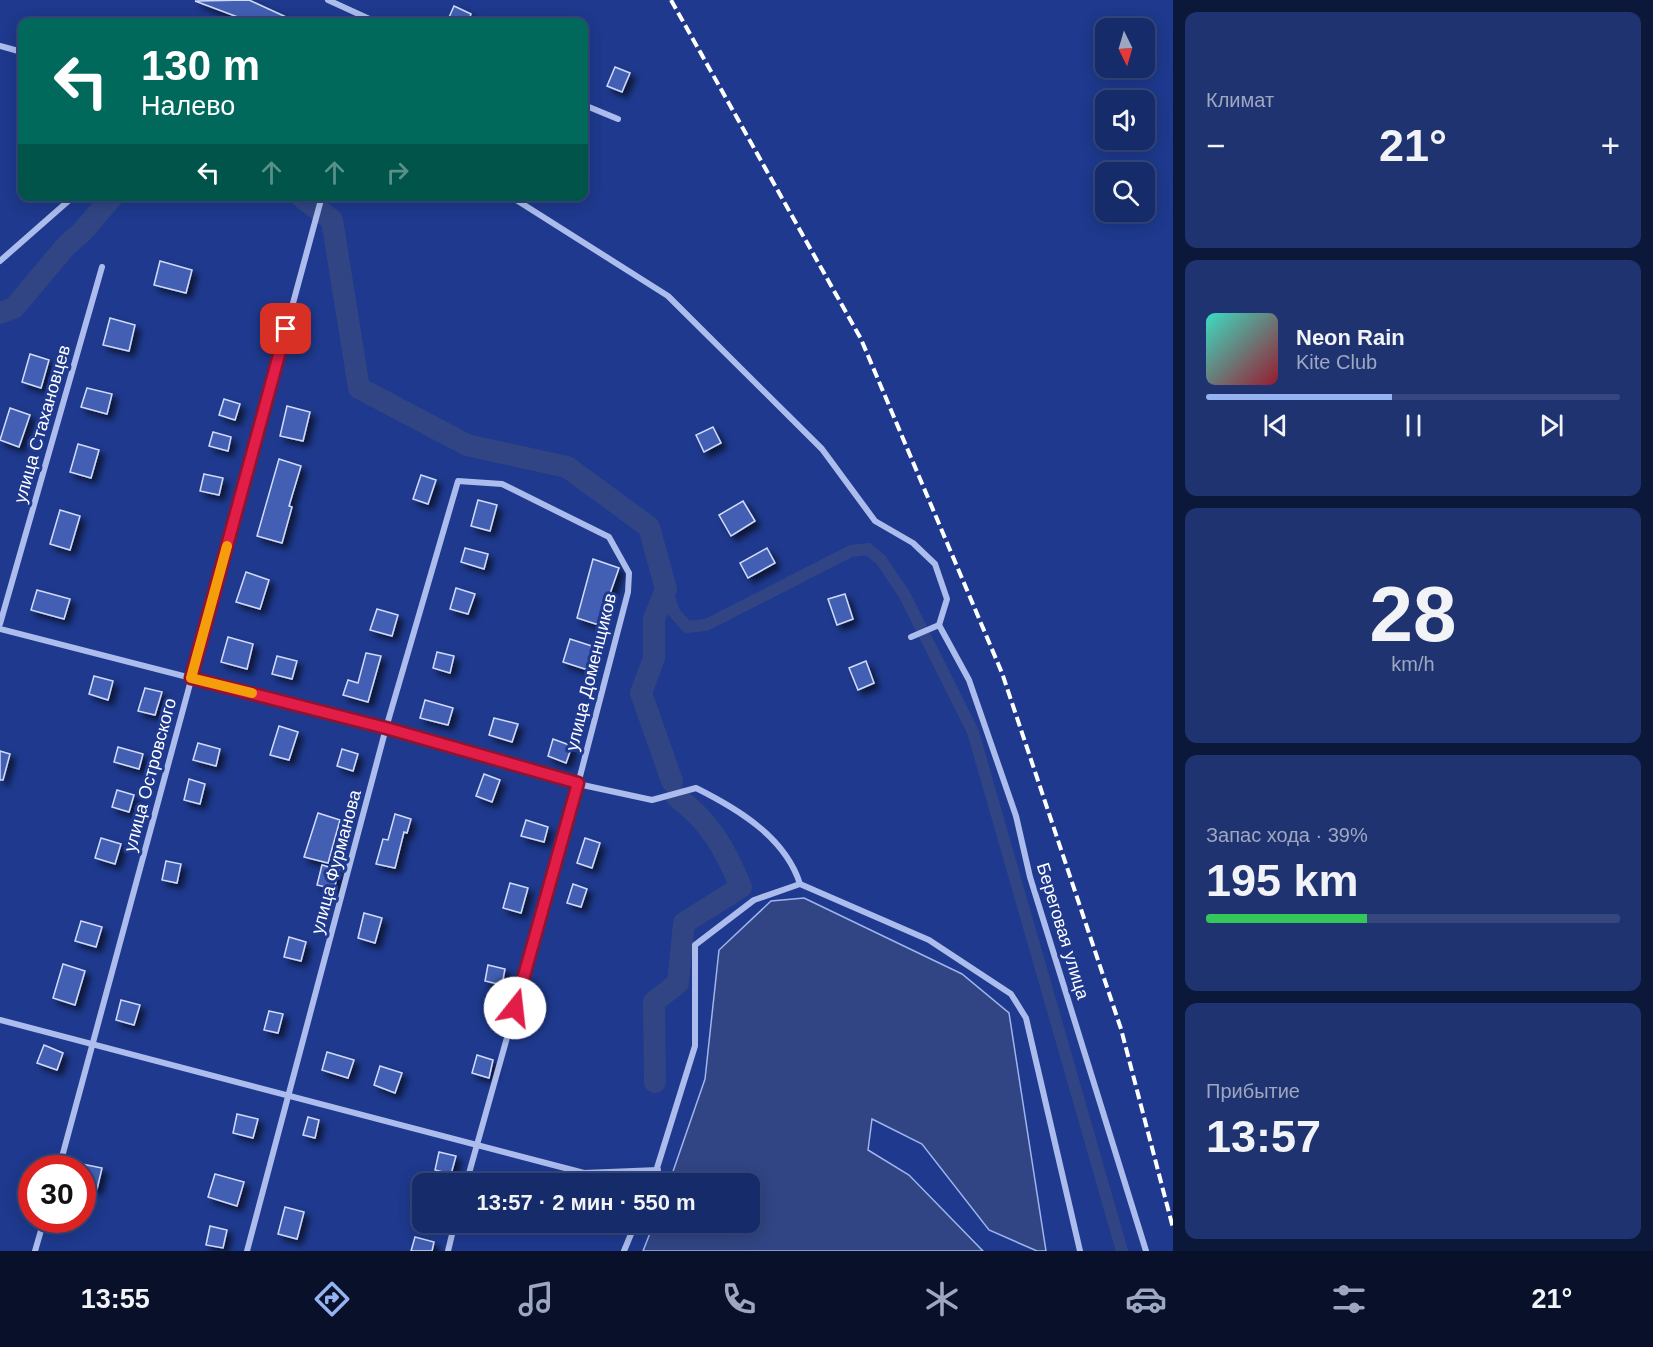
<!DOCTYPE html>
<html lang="ru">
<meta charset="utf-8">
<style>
body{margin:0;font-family:Arial,sans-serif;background:#1f3370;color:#f1f3f6;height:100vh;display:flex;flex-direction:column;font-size:22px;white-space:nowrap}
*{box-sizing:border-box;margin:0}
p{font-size:20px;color:#9ea7c1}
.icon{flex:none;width:33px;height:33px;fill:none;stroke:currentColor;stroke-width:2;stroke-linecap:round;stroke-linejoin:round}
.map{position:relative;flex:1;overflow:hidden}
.sheet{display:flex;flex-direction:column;gap:12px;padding:12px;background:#0c183a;width:480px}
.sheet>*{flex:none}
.top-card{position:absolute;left:18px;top:18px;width:570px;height:183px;border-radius:12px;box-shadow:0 3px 15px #0003,0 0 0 2px #35477e;background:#00695c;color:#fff;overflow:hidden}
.needle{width:39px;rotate:175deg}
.tools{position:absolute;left:1095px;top:18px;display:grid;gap:12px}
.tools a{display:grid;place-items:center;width:60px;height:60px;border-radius:12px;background:#162b6a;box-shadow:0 3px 15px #0003,0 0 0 2px #35477e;font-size:30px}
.speed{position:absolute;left:18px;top:1155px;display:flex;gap:12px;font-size:30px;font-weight:700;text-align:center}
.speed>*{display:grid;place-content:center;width:78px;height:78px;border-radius:50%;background:#162b6a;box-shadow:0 3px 15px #0003,0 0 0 2px #35477e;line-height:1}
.speed .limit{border:9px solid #d22;background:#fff;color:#111}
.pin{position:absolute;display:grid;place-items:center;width:51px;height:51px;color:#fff;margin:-26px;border-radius:12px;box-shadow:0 3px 9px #0006}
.me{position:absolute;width:66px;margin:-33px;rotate:16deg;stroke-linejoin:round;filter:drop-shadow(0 0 4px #0008)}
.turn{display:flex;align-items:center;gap:21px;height:126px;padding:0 24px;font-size:27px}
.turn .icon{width:78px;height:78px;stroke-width:2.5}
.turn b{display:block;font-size:42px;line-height:51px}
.lanes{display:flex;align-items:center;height:57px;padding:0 24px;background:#0003;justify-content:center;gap:30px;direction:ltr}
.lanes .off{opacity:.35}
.big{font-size:45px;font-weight:800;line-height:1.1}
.sheet .card{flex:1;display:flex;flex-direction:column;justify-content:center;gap:9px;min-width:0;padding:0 21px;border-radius:12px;background:#1f3370}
.sheet .dial{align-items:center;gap:0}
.dial b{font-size:78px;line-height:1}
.song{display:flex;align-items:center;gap:18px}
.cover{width:72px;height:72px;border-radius:9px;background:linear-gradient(135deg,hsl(170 70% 55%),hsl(350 70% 35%))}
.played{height:6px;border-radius:3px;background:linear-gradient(90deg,#95b2f1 45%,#35477e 45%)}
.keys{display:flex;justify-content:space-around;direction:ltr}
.heat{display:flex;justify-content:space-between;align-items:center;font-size:33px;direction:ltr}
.charge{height:9px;border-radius:4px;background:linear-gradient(90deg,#34c759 39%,#35477e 0)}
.trip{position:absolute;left:412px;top:1173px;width:348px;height:60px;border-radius:12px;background:#162b6a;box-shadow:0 3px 15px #0003,0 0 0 2px #35477e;font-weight:800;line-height:60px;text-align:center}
.tabs{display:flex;height:96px;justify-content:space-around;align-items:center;background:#09112a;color:#9ea7c1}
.tabs .icon{width:42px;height:42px}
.tabs .current{color:#95b2f1}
.tabs b{font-size:27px;color:#f1f3f6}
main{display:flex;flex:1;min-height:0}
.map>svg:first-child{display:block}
</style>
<main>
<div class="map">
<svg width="1173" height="1251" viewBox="0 0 1173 1251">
<defs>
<filter id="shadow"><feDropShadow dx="5" dy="5" stdDeviation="3" flood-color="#0009"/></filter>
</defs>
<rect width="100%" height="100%" fill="#1e398d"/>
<polygon fill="#314584" stroke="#9eb4ee" stroke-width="1.5" points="804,898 962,974 1009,1013 1046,1251 1037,1251 989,1230 922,1144 872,1119 868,1150 909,1175 983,1251 643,1251 654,1223 750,1222 750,1184 669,1183 705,1079 719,950 771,901"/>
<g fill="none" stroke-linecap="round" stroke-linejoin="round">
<polyline stroke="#314584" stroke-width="12" points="666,589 674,612 687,627 706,625 851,551 868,549 881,560 904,594 973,732 1122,1251"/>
<g stroke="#314584" stroke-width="22">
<polyline points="300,196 332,220 359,388 467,445 567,467 649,527 666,589 654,619 654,658 641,693 672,781"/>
<polyline points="0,313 14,308 66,246 82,232 113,196"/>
<path d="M655,1082L654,1002L678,983L684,923L741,887C725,849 711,823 677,797"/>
</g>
</g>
<g fill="#425fb3" stroke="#d1dbf9" stroke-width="1.5" filter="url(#shadow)">
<polygon points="249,0 297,22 251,22 195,1"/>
<polygon points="454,6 471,14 468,22 447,22"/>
<polygon points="615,67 630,73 622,92 607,86"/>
<polygon points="160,261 192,270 186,293 154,285"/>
<polygon points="110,318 135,325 129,351 103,345"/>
<polygon points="30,354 49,360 41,388 22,382"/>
<polygon points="87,388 112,394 107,414 81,407"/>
<polygon points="224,399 240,404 235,420 219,415"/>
<polygon points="287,406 310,412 303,441 280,436"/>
<polygon points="10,408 30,415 19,447 0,440"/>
<polygon points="713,427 721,443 704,452 696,435"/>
<polygon points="213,432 231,437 228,451 209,446"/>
<polygon points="78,444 99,450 91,478 70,472"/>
<polygon points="279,459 301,466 289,506 292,507 282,543 257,536"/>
<polygon points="204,474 223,478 219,495 200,491"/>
<polygon points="421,475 436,480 428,504 413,499"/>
<polygon points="478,500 497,505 490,531 471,526"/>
<polygon points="743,501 755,521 731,536 719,515"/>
<polygon points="60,510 80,516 70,550 50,544"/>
<polygon points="465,548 488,554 484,569 461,562"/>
<polygon points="767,548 775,563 748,578 740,563"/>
<polygon points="593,559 619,568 599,625 577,618"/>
<polygon points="246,572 269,580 260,609 236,602"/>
<polygon points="456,588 475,594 468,614 450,609"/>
<polygon points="37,590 70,599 64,619 31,610"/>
<polygon points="845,594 853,619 837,625 828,599"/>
<polygon points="377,609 398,615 392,636 370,630"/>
<polygon points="228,637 253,644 247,669 221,662"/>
<polygon points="570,639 595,647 588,670 563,662"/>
<polygon points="437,652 454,656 450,673 433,668"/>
<polygon points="366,653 381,656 368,702 343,695 348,680 358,683"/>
<polygon points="277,656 297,661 292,679 272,674"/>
<polygon points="866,661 874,683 858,690 849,668"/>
<polygon points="94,676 113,681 108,700 89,694"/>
<polygon points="145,688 162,692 155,715 138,711"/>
<polygon points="425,700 453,708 448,725 420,718"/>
<polygon points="494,718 518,724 512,742 489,735"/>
<polygon points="279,726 298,732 289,760 270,755"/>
<polygon points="553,739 572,746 566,763 548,756"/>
<polygon points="198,743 220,749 216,766 193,760"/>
<polygon points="118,747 143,754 139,769 114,762"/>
<polygon points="342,749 358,754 353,771 337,766"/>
<polygon points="0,751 10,754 3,780 0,780"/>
<polygon points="484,774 500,780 492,802 476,796"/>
<polygon points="189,779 205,784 200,804 184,800"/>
<polygon points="117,790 134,795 129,812 112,807"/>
<polygon points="318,813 340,820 328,863 304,857"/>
<polygon points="395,814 411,819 407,833 404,832 395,868 376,864 383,839 388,840"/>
<polygon points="526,820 548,827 544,842 521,836"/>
<polygon points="101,838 121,844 115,864 95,858"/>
<polygon points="585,838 600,843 592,868 577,863"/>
<polygon points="166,861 181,864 177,883 162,880"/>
<polygon points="322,865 339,870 334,889 317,885"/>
<polygon points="510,883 528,888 521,913 503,908"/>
<polygon points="573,884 587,889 581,907 567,903"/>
<polygon points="364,913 382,918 375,943 358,938"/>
<polygon points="81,921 102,927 96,947 75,941"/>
<polygon points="289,937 306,942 301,961 284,957"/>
<polygon points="63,964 85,971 75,1005 53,998"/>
<polygon points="488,965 505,969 502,985 485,981"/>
<polygon points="121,1000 140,1005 134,1025 116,1020"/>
<polygon points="269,1011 283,1014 278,1033 264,1030"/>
<polygon points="44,1045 63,1053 57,1070 37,1063"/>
<polygon points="327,1052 354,1060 348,1078 322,1070"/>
<polygon points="477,1055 493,1060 489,1078 472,1073"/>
<polygon points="380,1066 402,1073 395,1093 374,1085"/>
<polygon points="237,1114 258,1119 253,1138 233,1133"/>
<polygon points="308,1117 319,1120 315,1138 303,1135"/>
<polygon points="439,1152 456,1156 451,1174 435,1170"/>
<polygon points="82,1164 102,1168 97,1189 82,1186"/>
<polygon points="215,1174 244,1182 237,1206 208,1197"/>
<polygon points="285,1207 304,1212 297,1239 278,1234"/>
<polygon points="210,1226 227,1230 223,1248 206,1245"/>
<polygon points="415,1237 434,1242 432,1251 411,1251"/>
</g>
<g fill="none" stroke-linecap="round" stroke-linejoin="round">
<g stroke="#abbced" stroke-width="6">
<polyline points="328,0 376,22"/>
<polyline points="0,46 22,52"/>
<polyline points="584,105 618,119"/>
<polyline points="510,196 668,296 822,449 875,521 913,543 935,564 947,599 939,625 911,637"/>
<polyline points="0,261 74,196"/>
<polyline points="0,624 102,267"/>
<polyline points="939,625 969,680 1016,816 1030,877 1146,1251"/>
<path d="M0,629L386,728L578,784L652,800L696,788C738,809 785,837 800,884L929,940L1011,994L1026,1018L1080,1251"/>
<polyline points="0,1020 584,1173 658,1170"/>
<polyline points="59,1168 322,196"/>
<polyline points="652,1184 695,1046 695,945 754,900 800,884"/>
<polyline points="35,1251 44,1220"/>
<polyline points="247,1251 386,728 458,481 502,484 609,537 629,573 628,592 578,784 466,1184"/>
<polyline points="448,1251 455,1222"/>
<polyline points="624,1251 636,1222"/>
</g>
<polyline stroke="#fff" stroke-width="4" stroke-dasharray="10 4.5" stroke-linecap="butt" points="671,0 861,339 1002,673 1121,1029 1173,1228"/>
</g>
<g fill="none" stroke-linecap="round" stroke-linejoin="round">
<g stroke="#92132f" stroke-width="15">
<polyline id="route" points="286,329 191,678 386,728 578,783 515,1008"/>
</g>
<use href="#route" stroke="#e11d48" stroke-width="10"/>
<polyline stroke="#f59e0b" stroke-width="10" points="227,546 191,678 252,693"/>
</g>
<g text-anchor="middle" stroke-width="6" stroke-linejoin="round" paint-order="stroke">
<g font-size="18" fill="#fff" stroke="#1e398d">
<text transform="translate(42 424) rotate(-74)" y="6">улица Стахановцев</text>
<text transform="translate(591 672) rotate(-76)" y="6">улица Доменщиков</text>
<text transform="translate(150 775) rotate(-75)" y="6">улица Островского</text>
<text transform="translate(336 862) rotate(-75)" y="6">улица Фурманова</text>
<text transform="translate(1063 931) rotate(73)" y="6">Береговая улица</text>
</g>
</g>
</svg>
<div class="tools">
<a><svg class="needle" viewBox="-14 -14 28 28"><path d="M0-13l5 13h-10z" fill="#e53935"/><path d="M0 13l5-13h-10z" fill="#9ea7c1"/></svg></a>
<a><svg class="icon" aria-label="sound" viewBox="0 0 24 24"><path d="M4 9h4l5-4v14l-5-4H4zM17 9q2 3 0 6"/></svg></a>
<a><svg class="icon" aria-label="search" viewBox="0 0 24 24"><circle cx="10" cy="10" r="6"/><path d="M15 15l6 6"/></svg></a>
</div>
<div class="speed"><div class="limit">30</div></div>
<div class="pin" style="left:286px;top:329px;background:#d93025"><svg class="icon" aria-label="arrive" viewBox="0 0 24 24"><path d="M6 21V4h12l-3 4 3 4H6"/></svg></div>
<svg class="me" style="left:515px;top:1008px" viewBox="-20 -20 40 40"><circle r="19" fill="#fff"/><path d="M0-13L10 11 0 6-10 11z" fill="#e11d48"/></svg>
<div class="trip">13:57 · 2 мин · 550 m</div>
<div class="top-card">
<div class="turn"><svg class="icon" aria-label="left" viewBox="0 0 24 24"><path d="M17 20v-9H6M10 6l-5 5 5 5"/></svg><div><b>130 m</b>Налево</div></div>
<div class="lanes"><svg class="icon" aria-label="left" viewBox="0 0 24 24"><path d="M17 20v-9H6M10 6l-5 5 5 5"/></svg><svg class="icon off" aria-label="ahead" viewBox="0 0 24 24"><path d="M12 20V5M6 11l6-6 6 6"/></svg><svg class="icon off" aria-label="ahead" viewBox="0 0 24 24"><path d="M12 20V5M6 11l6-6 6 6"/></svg><svg class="icon off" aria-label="right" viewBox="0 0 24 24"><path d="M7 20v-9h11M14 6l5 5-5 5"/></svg></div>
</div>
</div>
<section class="sheet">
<div class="card"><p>Климат</p>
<div class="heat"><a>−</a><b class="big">21°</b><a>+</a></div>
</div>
<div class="card">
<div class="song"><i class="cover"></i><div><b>Neon Rain</b><p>Kite Club</p></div></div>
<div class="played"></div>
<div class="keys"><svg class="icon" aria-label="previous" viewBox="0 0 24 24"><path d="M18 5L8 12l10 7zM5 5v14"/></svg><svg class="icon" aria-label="pause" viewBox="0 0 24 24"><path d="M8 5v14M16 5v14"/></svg><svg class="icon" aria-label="next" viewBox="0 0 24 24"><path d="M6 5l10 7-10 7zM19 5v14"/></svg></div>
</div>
<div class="card dial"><b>28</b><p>km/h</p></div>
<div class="card"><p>Запас хода · 39%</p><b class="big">195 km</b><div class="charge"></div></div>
<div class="card"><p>Прибытие</p><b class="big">13:57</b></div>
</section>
</main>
<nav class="tabs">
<b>13:55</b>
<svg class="icon current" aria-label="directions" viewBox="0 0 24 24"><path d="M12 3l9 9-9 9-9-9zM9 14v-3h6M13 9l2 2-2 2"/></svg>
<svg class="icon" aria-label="music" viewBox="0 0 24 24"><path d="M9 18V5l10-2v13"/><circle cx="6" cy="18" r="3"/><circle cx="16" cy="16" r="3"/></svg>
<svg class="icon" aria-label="phone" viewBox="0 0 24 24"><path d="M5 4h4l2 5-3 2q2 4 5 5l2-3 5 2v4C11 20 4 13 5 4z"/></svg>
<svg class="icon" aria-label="climate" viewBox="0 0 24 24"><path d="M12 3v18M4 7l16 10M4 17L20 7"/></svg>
<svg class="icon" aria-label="car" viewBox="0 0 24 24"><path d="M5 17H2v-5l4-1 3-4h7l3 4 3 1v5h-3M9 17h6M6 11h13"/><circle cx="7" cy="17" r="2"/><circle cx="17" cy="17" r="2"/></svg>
<svg class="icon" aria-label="filters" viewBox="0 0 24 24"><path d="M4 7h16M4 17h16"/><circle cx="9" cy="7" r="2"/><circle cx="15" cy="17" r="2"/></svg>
<b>21°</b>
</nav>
